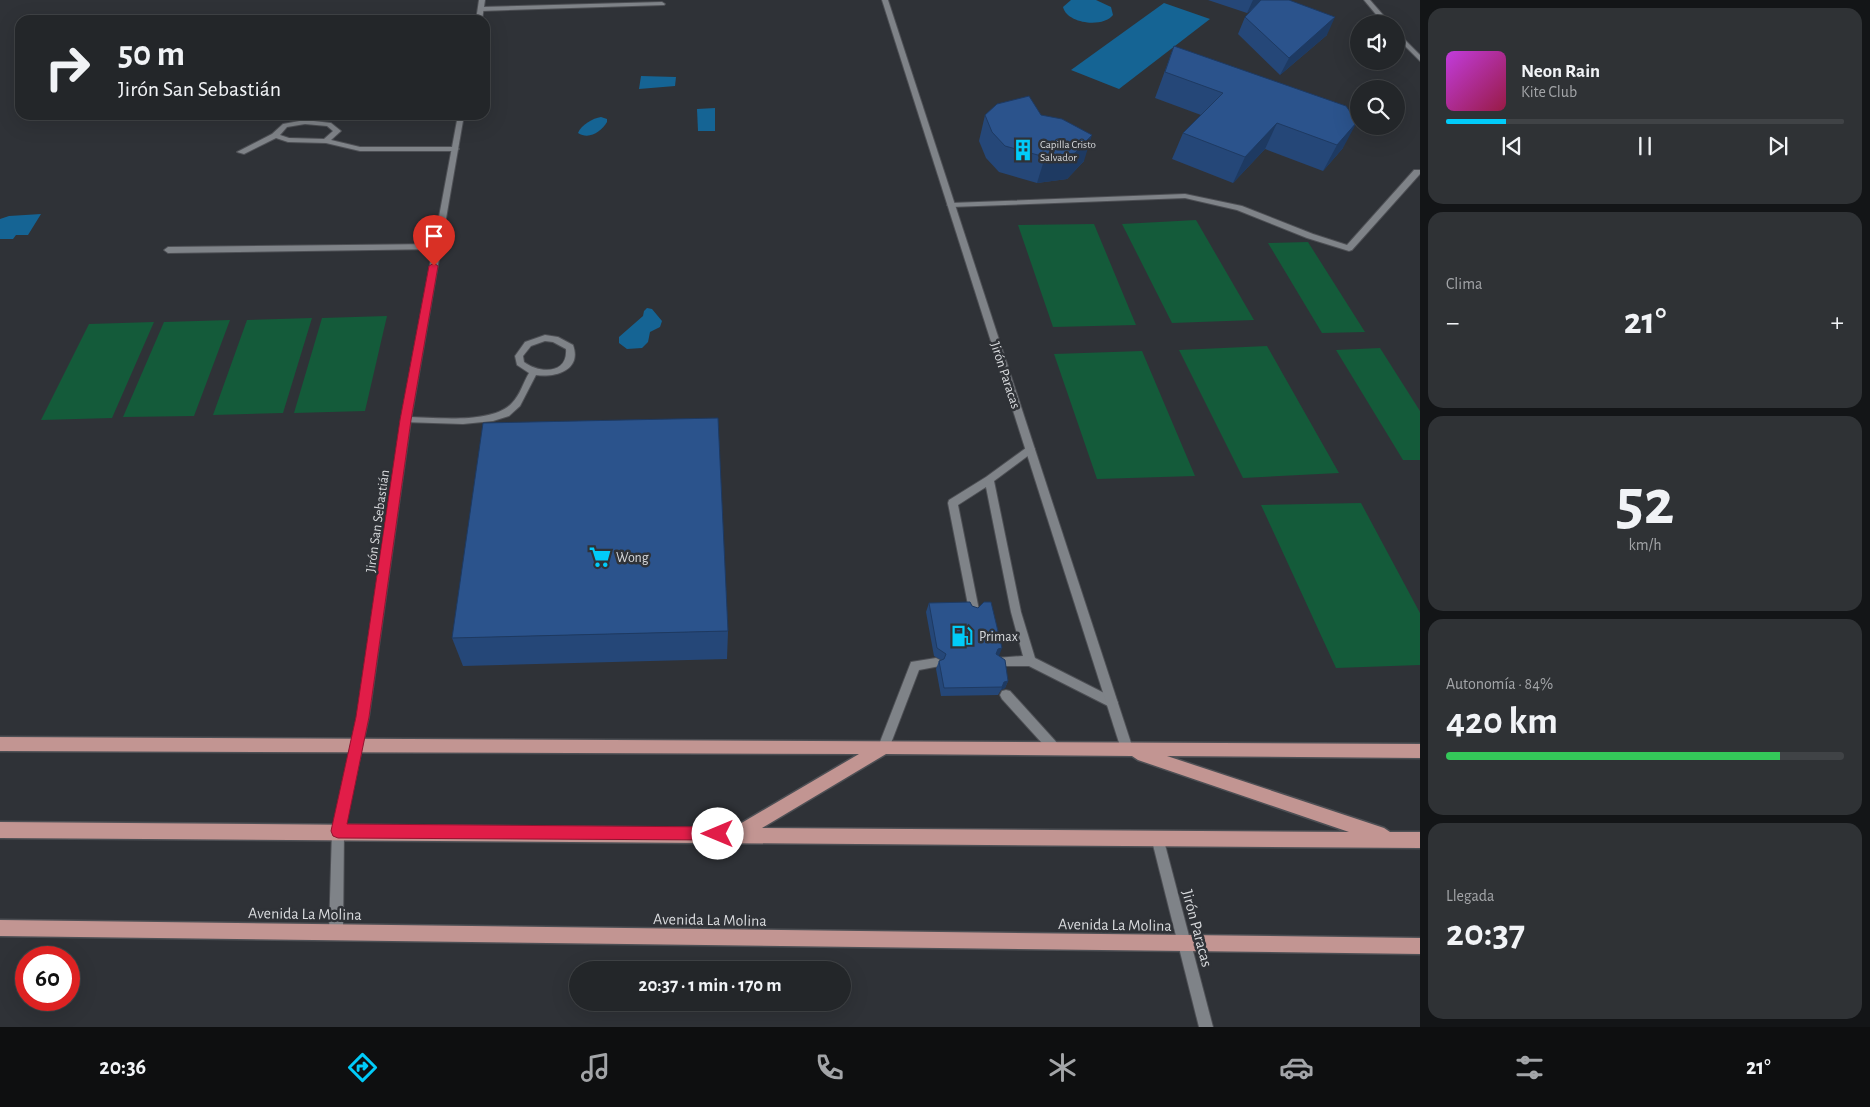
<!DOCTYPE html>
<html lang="es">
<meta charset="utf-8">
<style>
body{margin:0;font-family:"Alegreya Sans",sans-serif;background:#2f3235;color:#f1f3f6;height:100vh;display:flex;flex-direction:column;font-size:19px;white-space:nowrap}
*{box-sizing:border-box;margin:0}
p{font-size:16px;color:#a3a5a8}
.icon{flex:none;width:28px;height:28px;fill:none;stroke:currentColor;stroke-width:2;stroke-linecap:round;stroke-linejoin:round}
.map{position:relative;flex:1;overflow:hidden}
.side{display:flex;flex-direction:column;gap:8px;padding:8px;background:#131517;width:450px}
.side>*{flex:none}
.guide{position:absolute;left:15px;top:15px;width:475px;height:105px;border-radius:15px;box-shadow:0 5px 20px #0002,0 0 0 1px #404346;background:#232629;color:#f1f3f6;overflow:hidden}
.controls{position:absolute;left:1350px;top:15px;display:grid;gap:10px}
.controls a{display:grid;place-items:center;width:55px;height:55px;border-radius:50%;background:#232629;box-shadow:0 5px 20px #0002,0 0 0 1px #404346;font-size:25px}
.speed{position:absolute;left:15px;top:946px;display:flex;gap:10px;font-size:25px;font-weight:700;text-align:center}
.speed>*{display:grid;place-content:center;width:65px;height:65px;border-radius:50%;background:#232629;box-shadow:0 5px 20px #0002,0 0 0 1px #404346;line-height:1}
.speed .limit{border:8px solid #d22;background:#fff;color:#111}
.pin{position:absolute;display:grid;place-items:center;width:42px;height:42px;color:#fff;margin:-51px -21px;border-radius:50% 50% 50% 0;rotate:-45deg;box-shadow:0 0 5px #0007}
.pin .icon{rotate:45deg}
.me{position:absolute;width:55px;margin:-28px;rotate:270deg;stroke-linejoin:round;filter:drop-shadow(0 0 4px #0008)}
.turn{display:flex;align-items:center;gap:18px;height:105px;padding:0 20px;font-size:22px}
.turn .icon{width:65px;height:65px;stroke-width:2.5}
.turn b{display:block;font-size:35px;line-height:42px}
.big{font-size:38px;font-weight:700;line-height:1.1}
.side .card{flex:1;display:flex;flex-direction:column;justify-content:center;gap:8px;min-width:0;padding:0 18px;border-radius:15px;background:#2f3235}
.side .dial{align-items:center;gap:0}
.dial b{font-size:65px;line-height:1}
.song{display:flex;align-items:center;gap:15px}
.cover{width:60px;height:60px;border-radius:8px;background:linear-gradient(135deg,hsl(290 70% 55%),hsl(340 70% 35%))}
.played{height:5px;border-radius:2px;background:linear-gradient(90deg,#01cbf9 15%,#404346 15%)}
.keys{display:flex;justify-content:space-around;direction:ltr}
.heat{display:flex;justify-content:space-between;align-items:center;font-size:28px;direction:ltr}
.charge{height:8px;border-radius:4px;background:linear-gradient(90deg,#34c759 84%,#404346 0)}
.trip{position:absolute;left:569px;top:961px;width:282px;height:50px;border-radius:25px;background:#232629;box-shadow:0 5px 20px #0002,0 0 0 1px #404346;font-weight:700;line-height:50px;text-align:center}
.dock{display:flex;height:80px;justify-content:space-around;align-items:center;background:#0e0f10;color:#a3a5a8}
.dock .icon{width:35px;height:35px}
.dock .on{color:#01cbf9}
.dock b{font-size:22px;color:#f1f3f6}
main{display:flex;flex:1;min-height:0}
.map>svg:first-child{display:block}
</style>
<main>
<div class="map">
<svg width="1420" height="1027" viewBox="0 0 1420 1027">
<rect width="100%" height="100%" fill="#2f3237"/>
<g fill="#145b3a">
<polygon points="1196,220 1254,320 1172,323 1122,224"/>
<polygon points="1094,224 1136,325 1053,327 1018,225"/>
<polygon points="1308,242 1365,332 1322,333 1268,243"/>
<polygon points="387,316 365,411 294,413 322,318"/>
<polygon points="312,318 283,413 213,415 247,320"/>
<polygon points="230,320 194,416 123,417 164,322"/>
<polygon points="154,322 112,418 41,420 89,324"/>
<polygon points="1267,346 1339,473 1243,478 1179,350"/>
<polygon points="1380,348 1420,411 1420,460 1403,460 1336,350"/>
<polygon points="1142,351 1195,476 1097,479 1054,354"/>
<polygon points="1361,503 1420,613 1420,665 1336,668 1261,505"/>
</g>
<g fill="#156494">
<path d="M1071,0H1096L1111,7L1113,15C1103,28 1067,24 1063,7Z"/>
<polygon points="1164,3 1210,19 1119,89 1071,70"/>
<polygon points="641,76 676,77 675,86 639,89"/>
<polygon points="715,108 715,131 698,131 697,109"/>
<path d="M601,117L607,119V122C601,132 589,140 578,133C581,125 593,118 601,117Z"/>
<polygon points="41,214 28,235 16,235 13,239 0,239 0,219 9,216"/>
<polygon points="647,308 652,309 662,321 660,327 650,332 648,342 642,348 627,349 619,343 619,337 643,316 644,311"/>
</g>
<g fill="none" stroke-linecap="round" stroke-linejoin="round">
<g stroke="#4d4f54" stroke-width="2">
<g id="lane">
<polygon points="662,2 665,4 664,5 481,11 478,9 481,7"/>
<path d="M305,120L331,123L341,131L331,140L360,147H455L459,149L455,151H360L326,143L288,142L276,138L244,154L237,152L272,134L283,124ZM305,124L327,126L333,131L324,139L289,138L280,135L287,127Z"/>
<polygon points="1414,170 1420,170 1420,174 1352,250 1349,251 1307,238 1237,210 1185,198 951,207 947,205 951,203 1185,194 1242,206 1313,234 1347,245"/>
<polygon points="437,244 440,245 440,249 168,253 164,250 168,247"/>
<path d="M545,335L558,337L573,345C582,370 556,378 536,375L520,406L509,416L493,421L463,424L403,422L401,420L403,418L406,417C433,417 492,425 512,403C520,395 523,383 529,373L517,365L515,356L525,342ZM545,341L553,342L566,349C568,374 540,374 524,362L523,356L531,346Z"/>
<polygon points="1030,445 1035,449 1033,452 994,481 1021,612 1035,658 1116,699 1118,703 1116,707 1112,708 1029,666 1000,666 996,664 994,661 996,658 1023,656 1011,612 986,487 958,505 979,610 978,613 974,615 970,613 969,610 948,503 949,500 986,477"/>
<polygon points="936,658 940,660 942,663 940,666 919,670 888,751 884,752 880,751 878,747 911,662"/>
<polygon points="1006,690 1010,691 1059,745 1061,749 1059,753 1055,754 1051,753 1002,699 1000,695 1002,691"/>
</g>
</g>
<g stroke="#4d4f54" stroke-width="2">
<g id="street">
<polygon points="479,0 485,0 482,20 476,20"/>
<polygon points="882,0 888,0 1133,749 1131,753 1127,754 1123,753 1121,749"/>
<polygon points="1364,0 1370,0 1391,24 1384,24"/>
<polygon points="1396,31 1420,55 1420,61 1396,37"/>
<polygon points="458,115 464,115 411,420 369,717 344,831 343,932 341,937 336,939 331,937 329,932 332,831 357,717 401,420"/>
<polygon points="1157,831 1161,833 1163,837 1213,1027 1199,1027 1151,837 1153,833"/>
</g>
</g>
<g stroke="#4d4f54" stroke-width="3">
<g id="primary">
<path d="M0,737L1420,744V758L1167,756L1384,828L1390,832H1420V848L0,838V822L733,828L859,754L0,751ZM886,754L1132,756L1138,760L1349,832L762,828Z"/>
<polygon points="0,920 1420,938 1420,954 0,936"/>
</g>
</g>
<use href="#lane" fill="#7f8388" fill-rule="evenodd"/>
<use href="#street" fill="#7f8388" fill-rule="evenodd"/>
<use href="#primary" fill="#c29592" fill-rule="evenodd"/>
</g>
<g fill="#254778">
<polygon points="1208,0 1289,0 1327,35 1280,75 1238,34 1245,17 1253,9 1247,13"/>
<polygon points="1174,46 1343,148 1323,171 1265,149 1233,183 1172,159 1183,133 1201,115 1155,98"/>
<polygon points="985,115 1084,161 1067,179 1037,183 999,172 986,158 979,141"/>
<polygon points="929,603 999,656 1008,681 1005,688 1001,690 998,695 941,696 936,669 939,661 941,660 934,656 926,612"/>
<polygon points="728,631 727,659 463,666 452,638"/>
</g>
<g fill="#1e3a62">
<polygon points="1253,0 1263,0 1247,13"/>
<polygon points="1335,17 1327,35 1280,75 1289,58"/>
<polygon points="1357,122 1343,148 1323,171 1337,145"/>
<polygon points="1277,123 1265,149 1233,183 1245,157"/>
<polygon points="1092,135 1084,161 1067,179 1037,183 1045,157"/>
<polygon points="1002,648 999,656 994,657 998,649"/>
<polygon points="1008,681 1005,688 1001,690 1004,682"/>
</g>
<g fill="#2b538c" stroke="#1e3a62">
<polygon points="1261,0 1289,0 1335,17 1289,58 1245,17"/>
<polygon points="1174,46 1346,106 1357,122 1337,145 1277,123 1245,157 1183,133 1223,93 1165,72"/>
<polygon points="1029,96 1041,115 1062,119 1092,135 1075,153 1045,157 1005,146 992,132 985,115 997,104"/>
<polygon points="718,418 728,631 452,638 483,423"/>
<polygon points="970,602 972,606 978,608 984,602 991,602 1002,648 998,649 996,654 1005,660 1008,681 1004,682 1002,687 944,688 939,661 944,659 946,654 937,648 929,603"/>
</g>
<polygon fill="#e11d48" stroke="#92132f" points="434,263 438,266 411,420 369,717 347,824 718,827 723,829 725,834 723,838 718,840 338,838 333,836 331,831 356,717 400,420 429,266"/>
<defs>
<g id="building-bare" transform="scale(1.725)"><path d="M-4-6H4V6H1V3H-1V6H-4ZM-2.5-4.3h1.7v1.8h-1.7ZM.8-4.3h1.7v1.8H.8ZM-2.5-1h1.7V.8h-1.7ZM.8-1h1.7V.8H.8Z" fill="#01cbf9" stroke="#2f3237" stroke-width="2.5" paint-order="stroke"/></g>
<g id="supermarket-bare" transform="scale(1.725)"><path d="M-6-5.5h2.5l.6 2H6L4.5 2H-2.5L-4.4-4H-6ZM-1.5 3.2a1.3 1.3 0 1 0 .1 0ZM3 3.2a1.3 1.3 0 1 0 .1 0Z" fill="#01cbf9" stroke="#2f3237" stroke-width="2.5" paint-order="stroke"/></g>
<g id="fuel-bare" transform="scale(1.725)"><path d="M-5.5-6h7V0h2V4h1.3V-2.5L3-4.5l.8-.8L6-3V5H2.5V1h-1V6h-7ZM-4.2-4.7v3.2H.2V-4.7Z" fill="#01cbf9" stroke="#2f3237" stroke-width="2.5" paint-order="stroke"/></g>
</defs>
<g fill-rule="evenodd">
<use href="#building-bare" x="1023" y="150"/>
<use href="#supermarket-bare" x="600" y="557"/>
<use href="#fuel-bare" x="962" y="636"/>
</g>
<g text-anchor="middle" stroke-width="5" stroke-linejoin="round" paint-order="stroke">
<g font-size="11" fill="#d7d9dc" stroke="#2f3237" text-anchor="start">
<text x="1040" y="148">Capilla Cristo<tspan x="1040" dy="13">Salvador</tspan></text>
</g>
<g font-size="14" fill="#d7d9dc" stroke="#2f3237">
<text transform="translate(1006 375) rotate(72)" y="5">Jirón Paracas</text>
<text transform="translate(377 521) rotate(-82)" y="5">Jirón San Sebastián</text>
</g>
<g font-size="14" fill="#d7d9dc" stroke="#2f3237" text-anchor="start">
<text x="616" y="562">Wong</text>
<text x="979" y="641">Primax</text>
</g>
<g font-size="16" fill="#d7d9dc" stroke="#2f3237">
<text transform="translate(305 913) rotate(1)" y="6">Avenida La Molina</text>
<text transform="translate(710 919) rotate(1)" y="6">Avenida La Molina</text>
<text transform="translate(1115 924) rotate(1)" y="6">Avenida La Molina</text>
<text transform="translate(1198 928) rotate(75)" y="6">Jirón Paracas</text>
</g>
</g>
</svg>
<div class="controls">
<a><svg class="icon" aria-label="sound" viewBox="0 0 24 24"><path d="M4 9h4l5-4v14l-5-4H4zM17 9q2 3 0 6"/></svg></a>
<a><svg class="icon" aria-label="search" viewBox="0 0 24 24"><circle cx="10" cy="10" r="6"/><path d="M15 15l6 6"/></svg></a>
</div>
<div class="speed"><div class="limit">60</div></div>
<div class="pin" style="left:434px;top:266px;background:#d93025"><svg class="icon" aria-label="arrive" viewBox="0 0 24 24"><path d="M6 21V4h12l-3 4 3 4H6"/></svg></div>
<svg class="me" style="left:718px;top:834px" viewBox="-20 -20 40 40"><circle r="19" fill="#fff"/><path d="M0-13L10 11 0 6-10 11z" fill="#e11d48"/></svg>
<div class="trip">20:37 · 1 min · 170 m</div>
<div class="guide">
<div class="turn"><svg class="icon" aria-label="right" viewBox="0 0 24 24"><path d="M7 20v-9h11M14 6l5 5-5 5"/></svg><div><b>50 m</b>Jirón San Sebastián</div></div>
</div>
</div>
<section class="side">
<div class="card">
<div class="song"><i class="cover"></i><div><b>Neon Rain</b><p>Kite Club</p></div></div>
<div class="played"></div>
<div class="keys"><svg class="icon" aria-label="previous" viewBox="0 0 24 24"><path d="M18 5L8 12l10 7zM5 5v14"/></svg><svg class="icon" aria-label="pause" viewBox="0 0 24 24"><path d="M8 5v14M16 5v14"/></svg><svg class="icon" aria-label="next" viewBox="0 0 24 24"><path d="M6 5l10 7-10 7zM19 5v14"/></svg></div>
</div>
<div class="card"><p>Clima</p>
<div class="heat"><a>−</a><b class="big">21°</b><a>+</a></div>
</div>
<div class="card dial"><b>52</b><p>km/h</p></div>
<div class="card"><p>Autonomía · 84%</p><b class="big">420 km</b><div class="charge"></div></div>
<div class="card"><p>Llegada</p><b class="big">20:37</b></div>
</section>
</main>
<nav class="dock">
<b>20:36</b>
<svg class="icon on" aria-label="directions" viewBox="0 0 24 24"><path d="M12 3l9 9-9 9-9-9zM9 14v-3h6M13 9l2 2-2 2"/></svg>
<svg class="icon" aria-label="music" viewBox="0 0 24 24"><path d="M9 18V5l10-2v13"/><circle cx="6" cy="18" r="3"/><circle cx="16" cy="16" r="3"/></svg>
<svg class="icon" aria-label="phone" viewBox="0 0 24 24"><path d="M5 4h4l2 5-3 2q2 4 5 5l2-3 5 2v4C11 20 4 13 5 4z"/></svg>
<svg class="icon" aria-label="climate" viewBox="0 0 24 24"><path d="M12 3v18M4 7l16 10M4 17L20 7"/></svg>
<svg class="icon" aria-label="car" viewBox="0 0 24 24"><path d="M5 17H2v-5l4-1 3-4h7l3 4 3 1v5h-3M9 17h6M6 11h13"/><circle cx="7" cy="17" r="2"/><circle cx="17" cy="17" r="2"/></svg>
<svg class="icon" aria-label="filters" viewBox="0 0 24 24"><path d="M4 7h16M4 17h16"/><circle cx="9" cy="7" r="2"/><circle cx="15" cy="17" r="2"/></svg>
<b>21°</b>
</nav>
